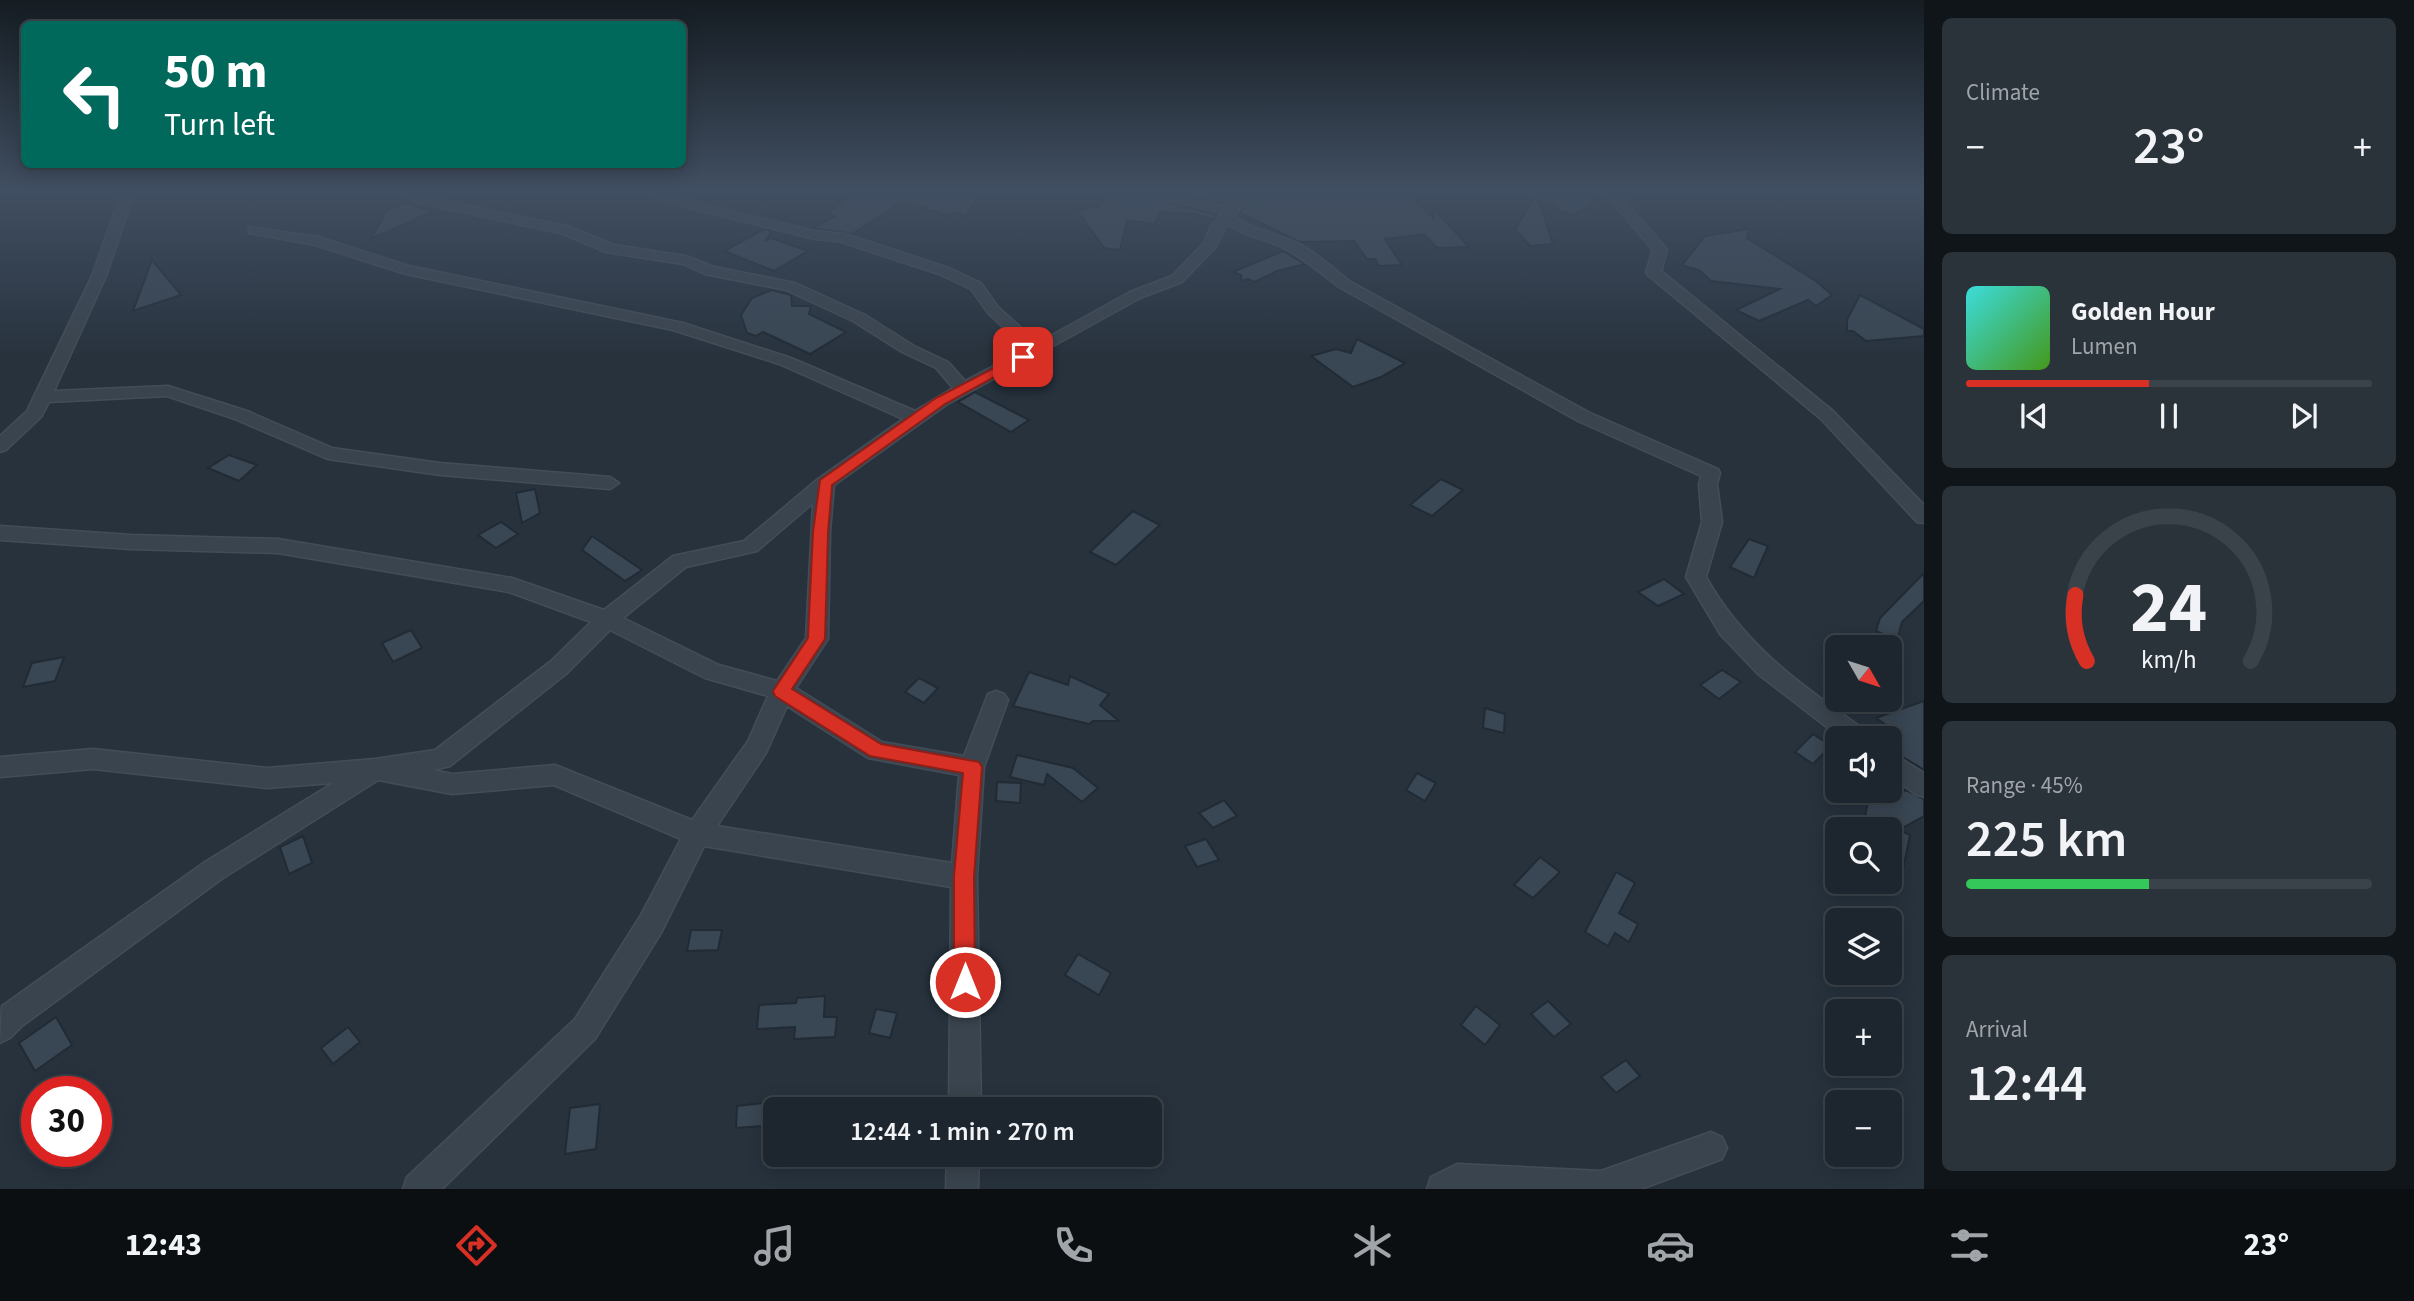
<!DOCTYPE html>
<meta charset="utf-8">
<style>
body{margin:0;font-family:"Source Sans 3",sans-serif;background:#2a323a;color:#f1f3f6;height:100vh;display:flex;flex-direction:column;font-size:26px;white-space:nowrap}
*{box-sizing:border-box;margin:0}
p{font-size:23px;color:#a0a5aa}
.icon{flex:none;width:38px;height:38px;fill:none;stroke:currentColor;stroke-width:2;stroke-linecap:round;stroke-linejoin:round}
.map{position:relative;flex:1;overflow:hidden}
.side{display:flex;flex-direction:column;gap:18px;padding:18px;background:#101519;width:490px}
.side>*{flex:none}
.guide{position:absolute;left:21px;top:21px;width:665px;height:147px;border-radius:10px;box-shadow:0 4px 18px #0003,0 0 0 2px #3b434a;background:#00695c;color:#fff;overflow:hidden}
.needle{width:46px;rotate:129deg}
.tools{position:absolute;left:1825px;top:635px;display:grid;gap:14px}
.tools a{display:grid;place-items:center;width:77px;height:77px;border-radius:10px;background:#1d262e;box-shadow:0 4px 18px #0003,0 0 0 2px #3b434a;font-size:35px}
.speed{position:absolute;left:21px;top:1076px;display:flex;gap:14px;font-size:35px;font-weight:700;text-align:center}
.speed>*{display:grid;place-content:center;width:91px;height:91px;border-radius:50%;background:#1d262e;box-shadow:0 4px 18px #0003,0 0 0 2px #3b434a;line-height:1}
.speed .limit{border:10px solid #d22;background:#fff;color:#111}
.pin{position:absolute;display:grid;place-items:center;width:60px;height:60px;color:#fff;margin:-30px;border-radius:14px;box-shadow:0 4px 10px #0006}
.me{position:absolute;width:77px;margin:-38px;rotate:0deg;stroke-linejoin:round;filter:drop-shadow(0 0 5px #0008)}
.turn{display:flex;align-items:center;gap:24px;height:147px;padding:0 28px;font-size:32px}
.turn .icon{width:91px;height:91px;stroke-width:2.5}
.turn b{display:block;font-size:49px;line-height:60px}
.big{font-size:52px;font-weight:600;line-height:1.1}
.side .tile{flex:1;display:flex;flex-direction:column;justify-content:center;gap:10px;min-width:0;padding:0 24px;border-radius:10px;background:#2a323a}
.side .dial{align-items:center;gap:0}
.dial svg{height:182px;overflow:visible;fill:none;stroke:#3b434a;stroke-width:7;stroke-linecap:round;text-anchor:middle}
.dial text{fill:#f1f3f6;stroke:none}
.song{display:flex;align-items:center;gap:21px}
.cover{width:84px;height:84px;border-radius:10px;background:linear-gradient(135deg,hsl(180 70% 55%),hsl(100 70% 35%))}
.played{height:7px;border-radius:4px;background:linear-gradient(90deg,#d93025 45%,#3b434a 45%)}
.keys{display:flex;justify-content:space-around;direction:ltr}
.heat{display:flex;justify-content:space-between;align-items:center;font-size:38px;direction:ltr}
.charge{height:10px;border-radius:5px;background:linear-gradient(90deg,#34c759 45%,#3b434a 0)}
.trip{position:absolute;left:763px;top:1097px;width:399px;height:70px;border-radius:10px;background:#1d262e;box-shadow:0 4px 18px #0003,0 0 0 2px #3b434a;font-weight:600;line-height:70px;text-align:center}
.tabs{display:flex;height:112px;justify-content:space-around;align-items:center;background:#0c0f12;color:#a0a5aa}
.tabs .icon{width:49px;height:49px}
.tabs .on{color:#d93025}
.tabs b{font-size:32px;color:#f1f3f6}
main{display:flex;flex:1;min-height:0}
.map>svg:first-child{display:block}
</style>
<main>
<div class="map">
<svg width="1924" height="1189" viewBox="0 0 1924 1189">
<rect width="100%" height="100%" fill="#27323d"/>
<g fill="#394653" stroke="#212b35" stroke-width="2">
<polygon points="882,191 981,191 966,216 955,212 948,216 904,201 852,234 813,228 835,216 828,213 853,193 872,197"/>
<polygon points="1120,191 1126,191 1217,215 1213,220 1194,214 1160,212 1155,224 1127,220 1120,250 1104,248 1077,210 1096,207"/>
<polygon points="1166,191 1238,191 1229,202 1217,203"/>
<polygon points="1257,191 1349,197 1349,191 1404,191 1433,218 1434,209 1469,247 1437,248 1424,234 1385,239 1402,265 1379,266 1375,259 1367,259 1354,241 1300,242 1240,213"/>
<polygon points="1594,191 1590,207 1572,215 1539,201 1553,244 1530,246 1515,230 1533,199 1516,191"/>
<polygon points="408,202 432,212 371,239 386,211"/>
<polygon points="764,229 772,231 766,240 771,238 808,251 774,271 724,251"/>
<polygon points="1749,229 1747,238 1816,281 1832,295 1816,306 1808,300 1759,321 1736,310 1780,289 1711,281 1700,271 1682,265 1705,236"/>
<polygon points="1283,251 1305,264 1277,271 1255,282 1248,279 1242,281 1241,275 1233,272"/>
<polygon points="152,260 181,295 133,311"/>
<polygon points="772,290 791,295 792,306 811,306 809,314 846,332 810,354 763,332 756,336 747,333 741,315 752,298"/>
<polygon points="1860,295 1924,329 1924,336 1866,341 1853,331 1847,331 1847,320"/>
<polygon points="1357,339 1405,363 1381,377 1353,387 1311,356 1336,349 1351,353"/>
<polygon points="975,392 1029,420 1011,432 958,402"/>
<polygon points="229,455 257,465 239,481 208,468"/>
<polygon points="1441,479 1463,490 1432,516 1410,505"/>
<polygon points="535,489 540,513 522,523 516,493"/>
<polygon points="1133,511 1160,525 1116,565 1090,552"/>
<polygon points="501,522 518,534 496,548 478,535"/>
<polygon points="592,536 642,570 625,581 582,550"/>
<polygon points="1749,539 1768,546 1754,578 1730,567"/>
<polygon points="1924,573 1924,601 1902,622 1897,640 1876,631 1880,618"/>
<polygon points="1664,579 1684,594 1658,606 1638,592"/>
<polygon points="411,630 422,648 393,662 382,643"/>
<polygon points="64,657 55,681 23,687 32,663"/>
<polygon points="1722,670 1741,682 1719,699 1700,685"/>
<polygon points="1029,672 1068,685 1070,676 1109,694 1100,705 1119,721 1093,721 1089,724 1013,706"/>
<polygon points="919,678 938,688 924,703 905,692"/>
<polygon points="1924,701 1924,770 1890,749 1890,731 1893,730 1876,718"/>
<polygon points="1485,708 1505,714 1504,733 1483,728"/>
<polygon points="1813,734 1831,746 1813,764 1795,752"/>
<polygon points="1017,755 1073,768 1098,788 1082,802 1047,774 1044,785 1010,777"/>
<polygon points="1417,773 1436,783 1425,801 1406,790"/>
<polygon points="997,782 1021,783 1020,803 996,801"/>
<polygon points="1906,790 1924,799 1924,816 1899,830 1910,835 1899,889 1890,888 1890,830 1862,830 1870,792 1887,802"/>
<polygon points="1224,800 1237,816 1213,828 1199,813"/>
<polygon points="303,836 312,863 289,874 280,847"/>
<polygon points="1206,839 1219,860 1197,867 1185,846"/>
<polygon points="1540,857 1560,872 1533,898 1514,885"/>
<polygon points="1616,872 1635,883 1619,913 1638,924 1629,942 1615,933 1608,946 1585,932"/>
<polygon points="691,930 722,930 718,950 687,951"/>
<polygon points="1078,954 1111,973 1099,995 1065,975"/>
<polygon points="825,996 824,1017 837,1017 835,1037 794,1039 795,1027 757,1029 759,1005 796,1003 797,998"/>
<polygon points="1548,1001 1571,1024 1554,1037 1531,1014"/>
<polygon points="1476,1006 1500,1025 1485,1045 1461,1025"/>
<polygon points="876,1009 897,1013 890,1038 869,1033"/>
<polygon points="56,1017 72,1045 35,1071 19,1043"/>
<polygon points="348,1027 360,1042 333,1064 321,1048"/>
<polygon points="1626,1060 1640,1076 1616,1093 1601,1077"/>
<polygon points="763,1103 762,1126 736,1128 737,1106"/>
<polygon points="600,1104 596,1149 565,1154 570,1108"/>
</g>
<g fill="none" stroke-linecap="round" stroke-linejoin="round">
<g stroke="#444d57" stroke-width="3">
<g id="minor">
<polygon points="122,191 135,191 106,276 54,391 168,386 247,411 332,448 440,463 610,477 619,483 610,489 440,475 328,459 235,419 167,396 49,402 41,417 6,450 0,452 0,436 27,411 92,276"/>
<path d="M397,191H415L427,197L570,227L614,245L686,256L714,267L795,283L865,315L914,346L948,362L965,381L1026,349L988,313L971,289L939,274L838,241L815,239L664,202L647,191H664L704,205L815,231L845,234L949,268L981,283L998,307L1038,343L1130,292L1172,276L1204,243L1210,228L1222,213L1128,191H1153L1217,206L1230,204L1242,191H1255L1234,217C1252,229 1270,232 1290,240C1312,249 1331,266 1349,281L1590,413L1718,469L1720,473L1717,484L1722,522L1706,577C1746,648 1802,685 1866,731L1870,738H1841L1758,674L1720,634L1686,577L1702,522L1699,484L1701,476L1578,421L1339,287C1321,273 1304,259 1284,248C1265,238 1245,237 1227,224L1215,248L1182,282L1140,298L946,405L834,485L830,532L828,639L796,688L882,742L964,756L988,694L996,691L1004,694L1008,700L984,767L977,877L981,1110H949L951,887L704,846L661,933L595,1039L442,1189H403L407,1177L575,1019L641,915L681,839L554,785L452,794L378,780L223,878L22,1026L10,1038L0,1043L2,1006L205,862L333,783L267,788L93,769L0,777V757L93,749L267,768L375,759L435,750L551,661L591,622L509,592L278,553L131,549L0,540V526L131,535L278,539L512,578L604,610L673,556L744,541L818,479L903,419L779,364L673,330L406,274L315,245L249,233V227L318,237L409,266L683,323L791,358L915,411L953,388L936,368L902,352L853,321L786,290L705,274L683,264L606,252L561,233L418,203ZM813,503L806,638L777,681L719,665L623,618L686,567L757,551ZM610,630L705,678L768,696L748,741L692,820L555,765L452,774L433,770L450,766L567,673ZM787,706L868,758L959,775L952,863L717,826L766,753Z"/>
<polygon points="1603,191 1616,191 1665,247 1667,250 1661,271 1833,411 1924,505 1924,523 1917,522 1821,419 1648,275 1646,272 1653,250"/>
<polygon points="1890,752 1924,773 1924,797 1915,794 1890,775"/>
<polygon points="1711,1132 1722,1137 1727,1148 1722,1159 1641,1189 1427,1189 1431,1177 1457,1164 1601,1171"/>
<polygon points="947,1155 979,1155 978,1189 946,1189"/>
</g>
</g>
<use href="#minor" fill="#3a444e" fill-rule="evenodd"/>
</g>
<linearGradient id="sky" x2="0" y2="1"><stop stop-color="#151c22"/><stop offset="0.53" stop-color="#414f62"/><stop offset="1" stop-color="#414f62" stop-opacity="0"/></linearGradient>
<rect width="1924" height="358" fill="url(#sky)"/>
<polygon fill="#d93025" stroke="#8d1f18" stroke-width="2" points="1023,353 1027,354 1027,359 945,404 832,485 828,532 825,639 792,689 881,744 979,762 982,767 974,877 975,982 972,989 965,992 957,989 954,982 954,877 963,773 870,756 775,696 773,691 808,638 813,532 820,480 936,398"/>
</svg>
<div class="tools">
<a><svg class="needle" viewBox="-14 -14 28 28"><path d="M0-13l5 13h-10z" fill="#e53935"/><path d="M0 13l5-13h-10z" fill="#a0a5aa"/></svg></a>
<a><svg class="icon" aria-label="sound" viewBox="0 0 24 24"><path d="M4 9h4l5-4v14l-5-4H4zM17 9q2 3 0 6"/></svg></a>
<a><svg class="icon" aria-label="search" viewBox="0 0 24 24"><circle cx="10" cy="10" r="6"/><path d="M15 15l6 6"/></svg></a>
<a><svg class="icon" aria-label="layers" viewBox="0 0 24 24"><path d="M12 4l9 5-9 5-9-5zM3 14l9 5 9-5"/></svg></a>
<a>+</a>
<a>−</a>
</div>
<div class="speed"><div class="limit">30</div></div>
<div class="pin" style="left:1023px;top:357px;background:#d93025"><svg class="icon" aria-label="arrive" viewBox="0 0 24 24"><path d="M6 21V4h12l-3 4 3 4H6"/></svg></div>
<svg class="me" style="left:965px;top:982px" viewBox="-20 -20 40 40"><circle r="17" fill="#d93025" stroke="#fff" stroke-width="3"/><path d="M0-11L8 9 0 5-8 9z" fill="#fff"/></svg>
<div class="trip">12:44 · 1 min · 270 m</div>
<div class="guide">
<div class="turn"><svg class="icon" aria-label="left" viewBox="0 0 24 24"><path d="M17 20v-9H6M10 6l-5 5 5 5"/></svg><div><b>50 m</b>Turn left</div></div>
</div>
</div>
<section class="side">
<div class="tile"><p>Climate</p>
<div class="heat"><a>−</a><b class="big">23°</b><a>+</a></div>
</div>
<div class="tile">
<div class="song"><i class="cover"></i><div><b>Golden Hour</b><p>Lumen</p></div></div>
<div class="played"></div>
<div class="keys"><svg class="icon" aria-label="previous" viewBox="0 0 24 24"><path d="M18 5L8 12l10 7zM5 5v14"/></svg><svg class="icon" aria-label="pause" viewBox="0 0 24 24"><path d="M8 5v14M16 5v14"/></svg><svg class="icon" aria-label="next" viewBox="0 0 24 24"><path d="M6 5l10 7-10 7zM19 5v14"/></svg></div>
</div>
<div class="tile dial"><svg viewBox="0 0 100 80">
<path d="M14 69A42 42 0 1 1 86 69"/>
<path d="M14 69A42 42 0 0 1 9 40" stroke="#d93025"/>
<text x="50" y="56" font-size="32" font-weight="700">24</text>
<text x="50" y="72" font-size="11">km/h</text>
</svg></div>
<div class="tile"><p>Range · 45%</p><b class="big">225 km</b><div class="charge"></div></div>
<div class="tile"><p>Arrival</p><b class="big">12:44</b></div>
</section>
</main>
<nav class="tabs">
<b>12:43</b>
<svg class="icon on" aria-label="directions" viewBox="0 0 24 24"><path d="M12 3l9 9-9 9-9-9zM9 14v-3h6M13 9l2 2-2 2"/></svg>
<svg class="icon" aria-label="music" viewBox="0 0 24 24"><path d="M9 18V5l10-2v13"/><circle cx="6" cy="18" r="3"/><circle cx="16" cy="16" r="3"/></svg>
<svg class="icon" aria-label="phone" viewBox="0 0 24 24"><path d="M5 4h4l2 5-3 2q2 4 5 5l2-3 5 2v4C11 20 4 13 5 4z"/></svg>
<svg class="icon" aria-label="climate" viewBox="0 0 24 24"><path d="M12 3v18M4 7l16 10M4 17L20 7"/></svg>
<svg class="icon" aria-label="car" viewBox="0 0 24 24"><path d="M5 17H2v-5l4-1 3-4h7l3 4 3 1v5h-3M9 17h6M6 11h13"/><circle cx="7" cy="17" r="2"/><circle cx="17" cy="17" r="2"/></svg>
<svg class="icon" aria-label="filters" viewBox="0 0 24 24"><path d="M4 7h16M4 17h16"/><circle cx="9" cy="7" r="2"/><circle cx="15" cy="17" r="2"/></svg>
<b>23°</b>
</nav>
